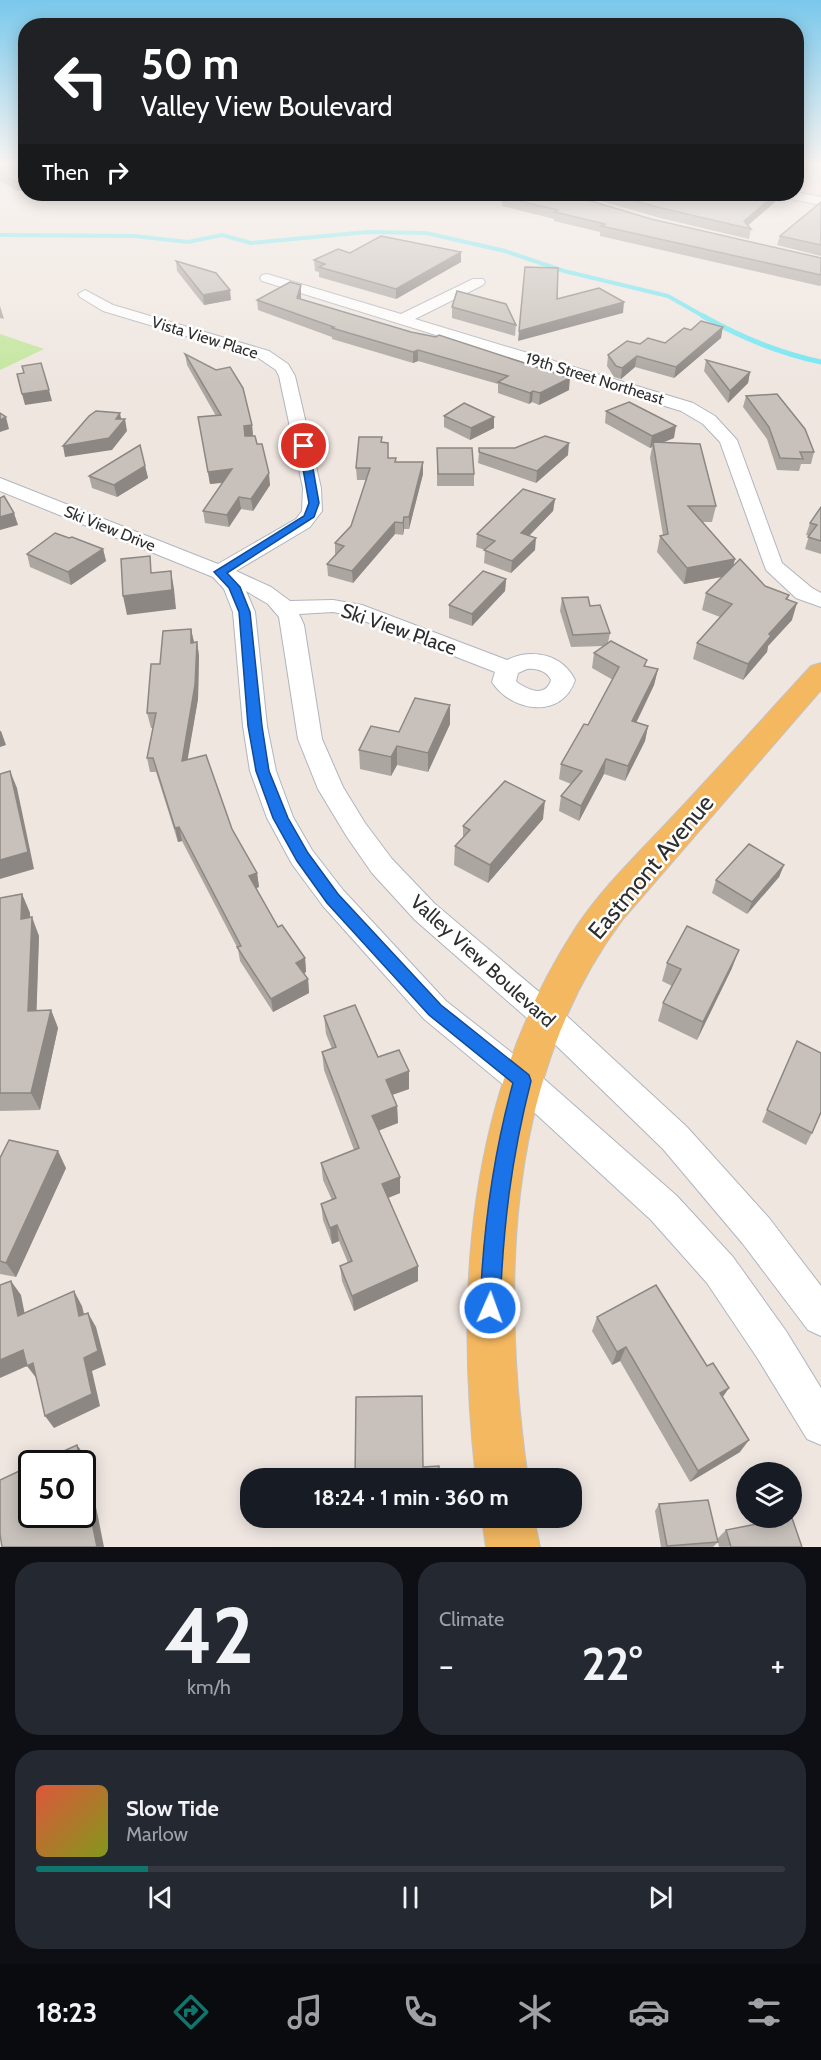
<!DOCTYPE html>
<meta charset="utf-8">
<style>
body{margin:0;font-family:Cabin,sans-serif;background:#242831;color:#f1f3f6;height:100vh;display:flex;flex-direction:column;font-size:22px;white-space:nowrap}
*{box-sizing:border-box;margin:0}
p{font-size:20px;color:#9ea1a6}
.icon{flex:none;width:33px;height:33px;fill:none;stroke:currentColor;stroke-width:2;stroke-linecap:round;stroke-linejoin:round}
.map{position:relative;height:1547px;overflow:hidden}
.details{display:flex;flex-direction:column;gap:15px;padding:15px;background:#0d0f14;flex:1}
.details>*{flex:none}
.top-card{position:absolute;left:18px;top:18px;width:786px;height:183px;border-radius:24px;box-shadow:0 3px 15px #0003;background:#202124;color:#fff;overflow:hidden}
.tools{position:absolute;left:736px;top:1462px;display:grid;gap:12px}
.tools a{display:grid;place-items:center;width:66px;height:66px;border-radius:50%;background:#171b24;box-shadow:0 3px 15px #0003;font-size:30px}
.speed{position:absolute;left:18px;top:1450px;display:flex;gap:12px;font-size:30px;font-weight:700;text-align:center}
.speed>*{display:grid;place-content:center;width:78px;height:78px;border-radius:50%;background:#171b24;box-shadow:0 3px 15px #0003;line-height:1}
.speed .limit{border:3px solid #111;border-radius:9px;background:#fff;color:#111}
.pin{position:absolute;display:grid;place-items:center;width:51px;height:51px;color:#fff;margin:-26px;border:3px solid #fff;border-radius:50%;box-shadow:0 2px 6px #0007}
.me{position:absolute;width:66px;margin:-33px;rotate:2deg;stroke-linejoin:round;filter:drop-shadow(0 0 4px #0008)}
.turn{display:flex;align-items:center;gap:21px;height:126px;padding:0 24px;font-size:27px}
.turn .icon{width:78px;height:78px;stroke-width:2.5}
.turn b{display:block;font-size:42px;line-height:51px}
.then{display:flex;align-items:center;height:57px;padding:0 24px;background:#0003;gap:12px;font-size:22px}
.big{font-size:45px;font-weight:700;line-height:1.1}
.details .widget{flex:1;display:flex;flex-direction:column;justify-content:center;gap:9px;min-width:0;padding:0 21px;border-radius:24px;background:#242831}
.details .dial{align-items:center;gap:0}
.dial b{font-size:78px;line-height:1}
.song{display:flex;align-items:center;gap:18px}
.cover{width:72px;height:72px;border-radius:9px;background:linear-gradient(135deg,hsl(10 70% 55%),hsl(70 70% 35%))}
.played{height:6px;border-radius:3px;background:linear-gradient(90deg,#0f766e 15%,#363941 15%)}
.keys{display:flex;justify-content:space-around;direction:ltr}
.heat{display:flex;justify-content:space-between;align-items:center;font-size:33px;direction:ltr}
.details .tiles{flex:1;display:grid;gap:15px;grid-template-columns:1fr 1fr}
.widget:last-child{grid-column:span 2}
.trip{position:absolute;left:240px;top:1468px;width:342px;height:60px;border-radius:24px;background:#171b24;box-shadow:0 3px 15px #0003;font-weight:700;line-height:60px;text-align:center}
.tabs{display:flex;height:96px;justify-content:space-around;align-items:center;background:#090b0e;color:#9ea1a6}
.tabs .icon{width:42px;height:42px}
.tabs .active{color:#0f766e}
.tabs b{font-size:27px;color:#f1f3f6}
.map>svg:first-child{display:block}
</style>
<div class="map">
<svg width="821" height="1547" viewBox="0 0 821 1547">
<rect width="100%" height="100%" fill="#efe6e0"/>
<polygon fill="#c2e69c" points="0,334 44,349 0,370"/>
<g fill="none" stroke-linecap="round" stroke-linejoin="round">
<polyline stroke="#72e6f2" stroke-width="4" points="0,235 134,236 188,242 222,235 251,243 367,232 426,233 505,251 564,271 668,296 705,317"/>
<path stroke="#72e6f2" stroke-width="5" d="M703,316C740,337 779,353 821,362"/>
<g stroke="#b0b5be" stroke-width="2">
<g id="minor">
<polygon points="796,192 821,197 821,205 782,197 780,194"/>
<polygon points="267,274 401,314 473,279 483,279 485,282 483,285 415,319 693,403 715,416 737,440 782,563 812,588 821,593 821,607 796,598 766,570 720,442 703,424 681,411 262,281 260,278 262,275"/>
<path d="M85,290L113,305L269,351L288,364L295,376L321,488L322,511L310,527L236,571L271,587L290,601L333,600L362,605L507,660C532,648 562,654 575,680C562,720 511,712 492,682L495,672L349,615L333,612L299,614L304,625L322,739L343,787L365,823L392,859L435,904L557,1007L687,1127L769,1218L821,1286V1336L808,1330L743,1244L663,1149L535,1025L415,920L372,873L347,837L318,789L298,739L279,617L268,604L246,591L255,612L267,726L276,771L293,817L312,850L343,890L446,1001L535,1071L677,1196L733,1257L786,1331L821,1388V1445L807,1439L758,1359L707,1283L651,1220L511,1091L424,1019L323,906L292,864L267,818L250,771L243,726L233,612L224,589L213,577L0,491V478L218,564L296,519L302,511L303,488L279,376L276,370L257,357L103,311L80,297L78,294ZM527,669C537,668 547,671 551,680C546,697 530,691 518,683L516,681L518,673Z"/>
</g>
</g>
<g stroke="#c4c4c4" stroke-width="2">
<g id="major">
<path d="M821,663V690L623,919C504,1078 501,1290 528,1479H476C455,1289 467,1098 573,932C601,888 641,851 676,813C722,764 766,715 811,666Z"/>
<polygon points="482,1518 534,1518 540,1547 486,1547"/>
</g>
</g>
<use href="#minor" fill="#fff" fill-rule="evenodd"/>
<use href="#major" fill="#f4b860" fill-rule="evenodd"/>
</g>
<g fill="#aca6a1">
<polygon points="0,166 26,166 26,190 18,191 0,181"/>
<polygon points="94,194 117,194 103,198"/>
<polygon points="160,194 199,194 190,198 179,195 175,197"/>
<polygon points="483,194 568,194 651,219 821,258 821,285 820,286 600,236 600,232 554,221 554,219 502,206 502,201"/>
<polygon points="577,194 777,194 775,202 748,225 751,229 749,239 660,218"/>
<polygon points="821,202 821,256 777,245 780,236"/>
<polygon points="350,253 461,262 396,299 319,277 319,272 315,271 314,260"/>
<polygon points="176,261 231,300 204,305 177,271"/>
<polygon points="301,285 301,299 569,390 539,405 532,402 529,404 498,393 498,384 418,361 413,363 332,339 332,337 258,310 257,300"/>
<polygon points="0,306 1,309 4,319 0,318"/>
<polygon points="452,307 516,325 515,336 452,318"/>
<polygon points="721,338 674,378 635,367 621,379 614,377 607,366 608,355 640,344"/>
<polygon points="185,354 252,425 253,436 270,485 253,511 241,509 229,527 205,523 203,511 223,483 210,484 198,417 216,416 187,365"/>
<polygon points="706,360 750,372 748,383 728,403 704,371"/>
<polygon points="746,396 814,452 811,464 801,464 799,471 777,470 767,439 743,407"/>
<polygon points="606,411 674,438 662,443 716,506 712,522 703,522 735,559 733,566 765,586 789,595 788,599 792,620 768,646 767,652 743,680 693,659 697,643 720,617 702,610 706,593 722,577 684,584 657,552 660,536 663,535 650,458 652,447 650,448 605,423"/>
<polygon points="444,416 494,428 470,440 444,427"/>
<polygon points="382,437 382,442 388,458 396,462 423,474 409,529 404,529 403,535 395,534 353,583 328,576 327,564 335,555 335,543 351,526 366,480 357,480 356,468"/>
<polygon points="437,448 474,474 474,486 437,486"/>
<polygon points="479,452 568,455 536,483 478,463"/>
<polygon points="145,466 148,478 117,497 92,488 89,476"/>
<polygon points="555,499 553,511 529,536 535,550 511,573 484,563 485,550 476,547 477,534"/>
<polygon points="821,507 821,554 805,549 809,536 806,535 810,523"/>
<polygon points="69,538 103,549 106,561 71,585 30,567 27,554"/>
<polygon points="506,579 505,591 472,626 449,618 449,605"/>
<polygon points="562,598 590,606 610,633 608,643 646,666 658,669 654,685 636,722 648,726 645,741 625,781 604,774 579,821 559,811 561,796 571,784 559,779 561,764 588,725 613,680 592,668 594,653 604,646 571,647 560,611"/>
<polygon points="191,629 194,642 197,642 199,656 198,699 187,760 232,829 257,873 259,887 256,888 278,927 305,958 306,972 304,973 308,979 309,993 273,1012 240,961 238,949 182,841 178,842 156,772 150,772 147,758 153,728 151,728 147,713 160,664"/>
<polygon points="450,705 450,724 428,772 397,765 391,776 360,769 359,750 399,732"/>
<polygon points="543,819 488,883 454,865 455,846 463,838 463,826"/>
<polygon points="784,865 779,877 747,914 712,893 716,880"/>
<polygon points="22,894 30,913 30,918 39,936 36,1011 51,1010 58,1028 40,1110 0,1111 0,898"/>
<polygon points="667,963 732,968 697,1040 658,1021 663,1003 672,986 662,981"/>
<polygon points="324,1016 378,1057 409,1089 392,1095 397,1106 398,1123 378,1130 400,1193 388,1198 418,1266 418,1281 354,1311 342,1281 340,1266 348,1263 339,1241 332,1244 323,1220 321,1204 332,1200 323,1180 321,1163 354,1150 324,1070 322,1052 332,1049 326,1034"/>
<polygon points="797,1041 812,1133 806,1145 762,1122"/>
<polygon points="0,1158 66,1168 16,1277 0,1274"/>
<polygon points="597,1317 707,1366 723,1398 740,1452 690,1482 620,1361 612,1365 592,1331"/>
<polygon points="659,1504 717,1539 726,1530 802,1547 719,1547 718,1542 713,1547 661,1547 655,1511"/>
<polygon points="354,1518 439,1518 439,1523 355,1525"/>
</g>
<g fill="#8c8783">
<polygon points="804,166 814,166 796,179 796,171"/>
<polygon points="26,180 26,190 18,191 16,182"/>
<polygon points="102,194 117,194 103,198"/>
<polygon points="189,194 199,194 190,198"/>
<polygon points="397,194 410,194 397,200"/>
<polygon points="772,194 777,194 775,202 745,228 744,221"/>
<polygon points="461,252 461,262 396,299 396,289"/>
<polygon points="301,285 301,296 298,308 297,298"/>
<polygon points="230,290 231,300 204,305 203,295"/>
<polygon points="624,302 623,313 518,341 519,331"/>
<polygon points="723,327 721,338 674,378 676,367"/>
<polygon points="418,350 418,361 413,363 413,352"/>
<polygon points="637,356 635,367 621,379 622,368"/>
<polygon points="750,372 748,383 728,403 730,391"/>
<polygon points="570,378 569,390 539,405 540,393"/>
<polygon points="49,390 52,401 25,405 22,394"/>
<polygon points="533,391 532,402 529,404 530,393"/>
<polygon points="120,413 122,423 125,419 127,431 112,450 65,457 63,446 116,419"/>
<polygon points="6,417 9,429 0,432 0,420"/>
<polygon points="494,417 494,428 470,440 471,428"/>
<polygon points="252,425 253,436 245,438 244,426"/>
<polygon points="676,426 674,438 653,446 653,442 652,447 650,448 652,436"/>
<polygon points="569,443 568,455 536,483 537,471"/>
<polygon points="423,462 423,474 409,529 409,517"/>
<polygon points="145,466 148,478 117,497 114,485"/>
<polygon points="232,469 234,481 210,484 208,472"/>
<polygon points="269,473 270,485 253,511 251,499"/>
<polygon points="239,497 241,509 229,527 227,515"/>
<polygon points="555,499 553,511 520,545 521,533"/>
<polygon points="14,513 18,525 0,530 0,517"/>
<polygon points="404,517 404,529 403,535 403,523"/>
<polygon points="395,522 395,534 353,583 352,571"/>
<polygon points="536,538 535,550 511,573 512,561"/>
<polygon points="103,549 106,561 71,585 68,572"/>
<polygon points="735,559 731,575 684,584 687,568"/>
<polygon points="171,571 174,589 176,609 127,615 123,596"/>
<polygon points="506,579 505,591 472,626 472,614"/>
<polygon points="797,603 792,620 768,646 767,652 743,680 748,664 769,634"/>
<polygon points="191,629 194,643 191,643"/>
<polygon points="197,642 199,656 198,699 185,775 182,761"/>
<polygon points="658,669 654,685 630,736 632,721"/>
<polygon points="450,705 450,724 428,772 428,753"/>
<polygon points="648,726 645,741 625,781 628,766"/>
<polygon points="0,731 1,731 6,745 0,747"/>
<polygon points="397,746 397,765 391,776 391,757"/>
<polygon points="606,759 604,774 579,821 581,806"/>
<polygon points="10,771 17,788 34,869 0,879 0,860"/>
<polygon points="545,801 543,819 488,883 490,865"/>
<polygon points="179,827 182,841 178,842 175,828"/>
<polygon points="784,865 779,877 747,914 752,902"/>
<polygon points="257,873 259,887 251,890 249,876"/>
<polygon points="22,894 30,913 29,937 21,919"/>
<polygon points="32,917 39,936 36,1029 28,1011"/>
<polygon points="739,950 732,968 697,1040 703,1022"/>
<polygon points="305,958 306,972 298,977 296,963"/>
<polygon points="308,979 309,993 273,1012 271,999"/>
<polygon points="51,1010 58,1028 40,1110 31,1093"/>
<polygon points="409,1071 409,1089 386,1097 386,1080"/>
<polygon points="397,1106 398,1123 373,1133 372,1116"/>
<polygon points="58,1151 66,1168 16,1277 6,1263"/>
<polygon points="400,1177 400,1193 383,1200 382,1184"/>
<polygon points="337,1225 339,1241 332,1244 330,1228"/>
<polygon points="418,1266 418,1281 354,1311 352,1296"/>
<polygon points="11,1281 21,1295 28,1330 18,1316"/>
<polygon points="74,1291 82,1306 88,1330 79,1316"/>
<polygon points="88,1313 96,1327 106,1365 92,1371 100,1406 54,1428 45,1416 84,1358"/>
<polygon points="626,1347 620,1361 612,1365 617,1352"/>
<polygon points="23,1350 43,1376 37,1379 27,1366 0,1378 0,1360"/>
<polygon points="729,1388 720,1401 720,1393"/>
<polygon points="749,1440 740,1452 690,1482 698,1471"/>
<polygon points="77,1445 86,1457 104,1547 97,1547 82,1473 82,1464 81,1464"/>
</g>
<g fill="#c8c1bb" stroke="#8c8783" stroke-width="1.5">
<polygon points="0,166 26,166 26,180 16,182 0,173"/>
<polygon points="796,166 804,166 796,171"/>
<polygon points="505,194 568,194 651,219 821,258 821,275 601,226 605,224 555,212 558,210 502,197"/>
<polygon points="610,194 776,194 744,221 751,229 661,208"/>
<polygon points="821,202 821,245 780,236"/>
<polygon points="381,236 461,252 396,289 319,267 325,264 314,260 338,249 350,253"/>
<polygon points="176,261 216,273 230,290 203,295"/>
<polygon points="525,267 558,268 557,299 599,288 624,302 519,331"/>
<polygon points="290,282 301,285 297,298 411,332 436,337 439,335 570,378 540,393 533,391 530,393 498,382 508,376 418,350 413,352 332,328 334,327 257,300"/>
<polygon points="457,291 506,304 516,325 452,307"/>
<polygon points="701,321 723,327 676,367 637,356 622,368 616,366 608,355 627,341 640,344 648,338 665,343 684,328 691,330"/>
<polygon points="185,354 216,370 230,367 243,388 252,425 244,426 245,436 255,436 257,444 262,444 269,473 251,499 239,497 227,515 203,511 232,469 208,472 198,417 221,415"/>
<polygon points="706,360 750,372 730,391"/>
<polygon points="41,363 49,390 22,394 17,374 24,373 22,366"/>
<polygon points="777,394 805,429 814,452 800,452 803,459 780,458 769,427 746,396"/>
<polygon points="629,402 676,426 652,436 606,411"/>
<polygon points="464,403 494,417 471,428 444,416"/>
<polygon points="96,411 120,413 116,419 125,419 109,438 63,446 89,416"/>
<polygon points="0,413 6,417 0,420"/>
<polygon points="545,436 569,443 537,471 479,452 479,448 515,448"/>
<polygon points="359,437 382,437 381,442 388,443 388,458 396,458 395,462 423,462 409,517 404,517 403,523 395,522 352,571 327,564 344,546 335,543 351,526 370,468 356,468"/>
<polygon points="653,442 700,444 716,506 688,506 735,559 687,568 660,536 668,534"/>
<polygon points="140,445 145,466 114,485 89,476"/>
<polygon points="437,448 472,448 474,474 438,474"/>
<polygon points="523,489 555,499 521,533 536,538 512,561 484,550 495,541 477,534"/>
<polygon points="4,496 14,513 0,517 0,498"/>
<polygon points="821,507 821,541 808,537 817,525 810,523"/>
<polygon points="55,533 69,538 72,537 103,549 68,572 27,554"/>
<polygon points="150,556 151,573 171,571 172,590 123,596 121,559"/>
<polygon points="740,559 765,586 789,595 786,599 797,603 769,634 771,636 748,664 697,643 732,604 706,593"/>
<polygon points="483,571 506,579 472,614 449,605"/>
<polygon points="588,597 590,606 600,605 610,633 573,635 562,598"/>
<polygon points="191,629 191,643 197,642 195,685 182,761 206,755 232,829 257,873 249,876 278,927 282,925 305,958 296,963 308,979 271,999 237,947 241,946 179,827 175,828 153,758 147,758 156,713 147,713 151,664 160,664 163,631"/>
<polygon points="611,641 647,660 644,666 658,669 632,721 648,726 628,766 606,759 581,806 561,796 582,771 561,764 584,724 588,725 619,667 594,653"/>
<polygon points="415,698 450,705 428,753 397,746 391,757 359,750 371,726 399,732"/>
<polygon points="10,771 28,852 0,860 0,774"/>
<polygon points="505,781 545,801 490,865 455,846 470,830 463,826"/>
<polygon points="749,844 784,865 752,902 716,880"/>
<polygon points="22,894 21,919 32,917 28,1011 51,1010 31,1093 0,1093 0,898"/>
<polygon points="687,926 739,950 703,1022 663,1003 681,969 667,963"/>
<polygon points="355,1005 378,1057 399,1050 409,1071 386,1080 397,1106 372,1116 400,1177 382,1184 418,1266 352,1296 340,1266 352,1261 337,1225 330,1228 321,1204 336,1198 321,1163 359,1148 322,1052 336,1047 324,1016"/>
<polygon points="797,1041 821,1053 821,1112 812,1133 767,1110"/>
<polygon points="9,1140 58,1151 6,1263 0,1261 0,1158"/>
<polygon points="11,1281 18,1316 74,1291 79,1316 88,1313 98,1351 84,1358 92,1394 45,1416 33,1363 27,1366 23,1350 0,1360 0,1285"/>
<polygon points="656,1285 707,1366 713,1363 729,1388 720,1393 749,1440 698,1471 626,1347 617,1352 597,1317"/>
<polygon points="422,1396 423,1467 439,1466 439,1479 355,1479 356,1397"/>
<polygon points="77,1445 81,1464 35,1464"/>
<polygon points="32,1465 32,1515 82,1515 82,1473 97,1547 2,1547 0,1534 0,1480"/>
<polygon points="708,1500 718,1542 667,1546 659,1504"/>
<polygon points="787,1518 792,1518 802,1547 731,1547 726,1530"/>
</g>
<linearGradient id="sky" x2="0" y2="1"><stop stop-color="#79c8ec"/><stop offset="0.43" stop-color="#f8f4f1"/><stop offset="1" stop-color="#f8f4f1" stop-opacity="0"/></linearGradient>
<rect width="821" height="382" fill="url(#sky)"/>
<path fill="#1a73e8" stroke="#114b97" stroke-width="1.5" d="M304,443L309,446L319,503L314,517L227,573L240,587L250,612L262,726L269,771L288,818L308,853L338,894L441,1005L529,1075L531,1081C511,1159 503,1227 500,1308L497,1315L490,1318L483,1315L480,1308C483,1230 492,1159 513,1083L429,1015L327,903L297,861L273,818L256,771L248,726L239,612L229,588L214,572L304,516L309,503L299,446Z"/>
<g text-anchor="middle" stroke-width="5" stroke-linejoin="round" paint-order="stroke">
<g font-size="16" fill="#2e2e2e" stroke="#fff">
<text transform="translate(205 337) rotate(17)" y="6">Vista View Place</text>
<text transform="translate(595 378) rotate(17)" y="6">19th Street Northeast</text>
<text transform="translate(110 528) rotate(22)" y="6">Ski View Drive</text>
</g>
<g font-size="20" fill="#2e2e2e" stroke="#fff">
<text transform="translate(399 629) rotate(19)" y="7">Ski View Place</text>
<text transform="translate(483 961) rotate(42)" y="7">Valley View Boulevard</text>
</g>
<g font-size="24" fill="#2e2e2e" stroke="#fff">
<text transform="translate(651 867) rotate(-50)" y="8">Eastmont Avenue</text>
</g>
</g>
</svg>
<div class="tools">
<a><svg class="icon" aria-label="layers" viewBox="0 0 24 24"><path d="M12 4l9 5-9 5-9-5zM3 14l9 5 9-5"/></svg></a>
</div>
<div class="speed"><div class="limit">50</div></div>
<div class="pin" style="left:304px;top:446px;background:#d93025"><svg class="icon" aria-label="arrive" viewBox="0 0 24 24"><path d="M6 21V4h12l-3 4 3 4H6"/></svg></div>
<svg class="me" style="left:490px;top:1308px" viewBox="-20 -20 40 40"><circle r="17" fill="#1a73e8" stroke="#fff" stroke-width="3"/><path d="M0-11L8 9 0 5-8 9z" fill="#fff"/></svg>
<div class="trip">18:24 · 1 min · 360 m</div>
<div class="top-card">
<div class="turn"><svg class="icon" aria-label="left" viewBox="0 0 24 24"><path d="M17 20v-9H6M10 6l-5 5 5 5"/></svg><div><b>50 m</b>Valley View Boulevard</div></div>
<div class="then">Then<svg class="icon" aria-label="right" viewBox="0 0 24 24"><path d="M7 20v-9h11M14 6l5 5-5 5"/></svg></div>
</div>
</div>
<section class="details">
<div class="tiles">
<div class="widget dial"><b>42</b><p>km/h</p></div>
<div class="widget"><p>Climate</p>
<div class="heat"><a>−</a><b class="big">22°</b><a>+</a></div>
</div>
<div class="widget">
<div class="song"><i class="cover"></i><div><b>Slow Tide</b><p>Marlow</p></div></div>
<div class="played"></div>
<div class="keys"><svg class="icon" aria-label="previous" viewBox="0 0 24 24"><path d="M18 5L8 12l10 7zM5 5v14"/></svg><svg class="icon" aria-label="pause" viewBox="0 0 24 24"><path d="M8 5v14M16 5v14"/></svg><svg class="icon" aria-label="next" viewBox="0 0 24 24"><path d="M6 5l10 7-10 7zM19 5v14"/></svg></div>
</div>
</div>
</section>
<nav class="tabs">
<b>18:23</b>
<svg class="icon active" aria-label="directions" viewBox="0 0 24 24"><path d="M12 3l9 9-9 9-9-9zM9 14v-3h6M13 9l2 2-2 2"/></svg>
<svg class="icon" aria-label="music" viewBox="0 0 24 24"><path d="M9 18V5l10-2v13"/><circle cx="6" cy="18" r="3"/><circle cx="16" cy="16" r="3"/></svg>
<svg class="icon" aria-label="phone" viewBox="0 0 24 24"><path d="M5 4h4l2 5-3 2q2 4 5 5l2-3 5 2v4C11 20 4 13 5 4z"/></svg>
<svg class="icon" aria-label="climate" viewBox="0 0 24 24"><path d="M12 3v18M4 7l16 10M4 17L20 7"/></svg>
<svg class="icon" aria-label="car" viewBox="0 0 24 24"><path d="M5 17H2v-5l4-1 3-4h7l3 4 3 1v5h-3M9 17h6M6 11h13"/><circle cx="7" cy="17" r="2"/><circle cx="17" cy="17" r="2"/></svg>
<svg class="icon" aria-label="filters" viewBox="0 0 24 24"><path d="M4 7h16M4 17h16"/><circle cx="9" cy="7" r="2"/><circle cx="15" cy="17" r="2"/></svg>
</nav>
